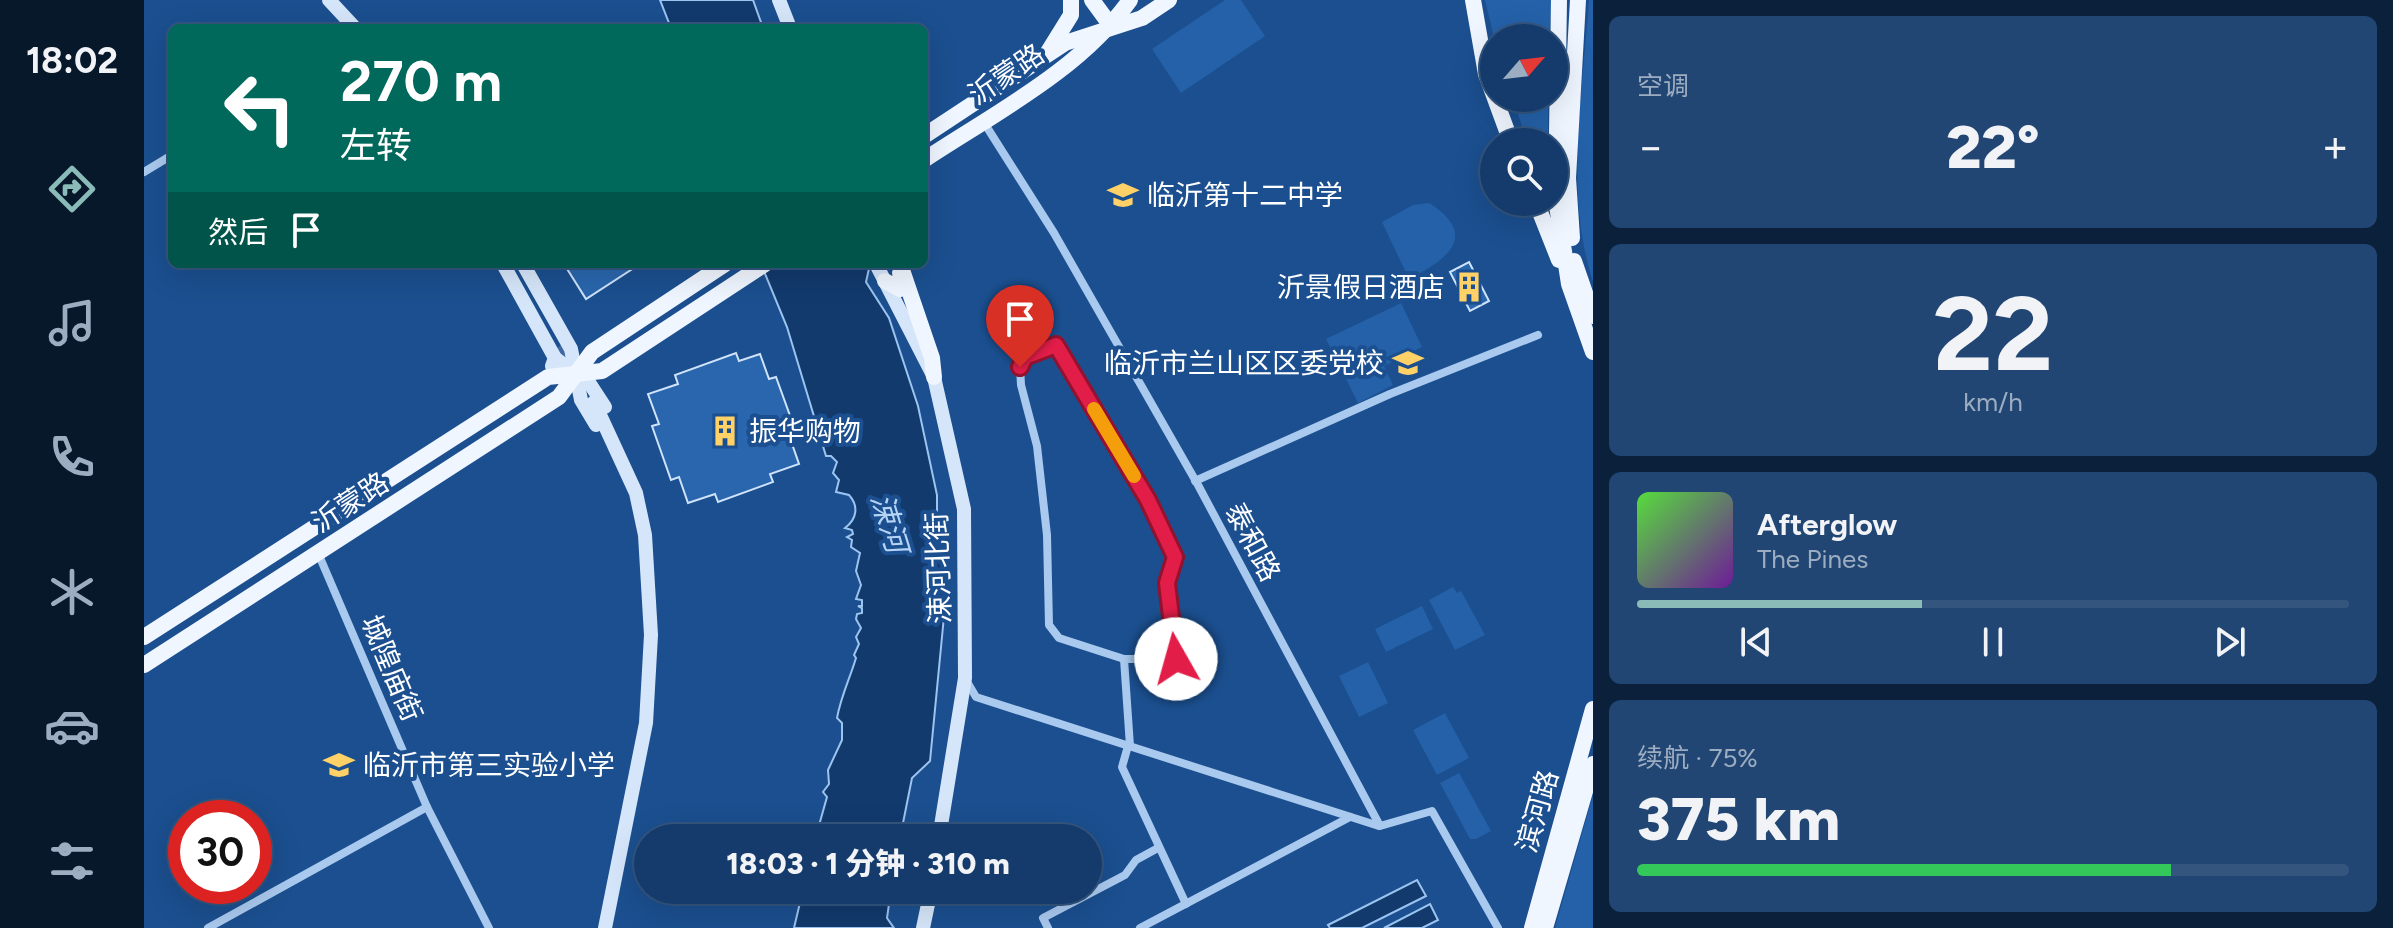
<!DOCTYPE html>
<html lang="zh">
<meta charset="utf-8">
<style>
body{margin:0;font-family:Figtree,"Noto Sans SC",sans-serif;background:#214673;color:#f1f3f6;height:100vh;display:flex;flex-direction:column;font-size:30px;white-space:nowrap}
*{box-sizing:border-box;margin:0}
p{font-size:26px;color:#9dadc1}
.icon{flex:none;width:44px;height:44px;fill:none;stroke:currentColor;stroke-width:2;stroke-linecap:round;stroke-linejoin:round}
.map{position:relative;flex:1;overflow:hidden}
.panel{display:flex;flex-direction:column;gap:16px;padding:16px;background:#0b203b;width:800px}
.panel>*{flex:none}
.hud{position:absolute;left:24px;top:24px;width:760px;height:244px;border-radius:12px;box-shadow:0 8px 32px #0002,0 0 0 2px #33557e;background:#00695c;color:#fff;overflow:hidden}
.needle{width:52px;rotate:62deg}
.buttons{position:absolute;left:1336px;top:24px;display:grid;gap:16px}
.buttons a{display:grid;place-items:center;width:88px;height:88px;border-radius:50%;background:#143b6b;box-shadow:0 8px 32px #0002,0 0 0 2px #33557e;font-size:40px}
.speed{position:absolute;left:24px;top:800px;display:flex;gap:16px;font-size:40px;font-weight:700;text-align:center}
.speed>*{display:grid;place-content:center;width:104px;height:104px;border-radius:50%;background:#143b6b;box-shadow:0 8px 32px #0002,0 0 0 2px #33557e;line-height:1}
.speed .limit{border:12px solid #d22;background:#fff;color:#111}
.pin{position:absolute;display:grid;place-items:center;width:68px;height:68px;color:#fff;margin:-82px -34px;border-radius:50% 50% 50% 0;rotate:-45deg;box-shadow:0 0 8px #0007}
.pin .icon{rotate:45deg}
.me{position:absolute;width:88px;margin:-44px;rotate:353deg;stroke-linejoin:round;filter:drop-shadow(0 0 6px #0008)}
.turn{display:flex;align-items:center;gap:28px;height:168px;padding:0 40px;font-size:36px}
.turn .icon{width:104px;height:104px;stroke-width:2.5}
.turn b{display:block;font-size:56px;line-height:68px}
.then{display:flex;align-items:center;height:76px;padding:0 40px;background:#0003;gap:16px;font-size:30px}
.big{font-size:60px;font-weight:800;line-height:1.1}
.panel .card{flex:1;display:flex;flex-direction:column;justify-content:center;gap:12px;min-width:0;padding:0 28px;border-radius:12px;background:#214673}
.panel .dial{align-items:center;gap:0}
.dial b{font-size:104px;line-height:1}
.song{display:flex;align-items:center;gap:24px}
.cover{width:96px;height:96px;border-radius:12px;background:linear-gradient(135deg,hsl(110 70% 55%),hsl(280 70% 35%))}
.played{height:8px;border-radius:4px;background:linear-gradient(90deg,#8bbbb9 40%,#33557e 40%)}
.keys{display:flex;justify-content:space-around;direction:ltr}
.heat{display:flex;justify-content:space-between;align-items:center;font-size:44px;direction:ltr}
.charge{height:12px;border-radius:6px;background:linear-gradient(90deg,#34c759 75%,#33557e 0)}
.trip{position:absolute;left:490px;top:824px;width:468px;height:80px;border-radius:40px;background:#143b6b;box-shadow:0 8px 32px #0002,0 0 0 2px #33557e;font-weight:800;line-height:80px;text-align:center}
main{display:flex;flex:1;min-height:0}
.dock{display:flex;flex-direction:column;width:144px;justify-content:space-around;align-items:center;background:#08182b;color:#9dadc1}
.dock .icon{width:56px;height:56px}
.dock .active{color:#8bbbb9}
.dock b{font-size:36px;color:#f1f3f6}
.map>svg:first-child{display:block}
</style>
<main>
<nav class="dock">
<b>18:02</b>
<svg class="icon active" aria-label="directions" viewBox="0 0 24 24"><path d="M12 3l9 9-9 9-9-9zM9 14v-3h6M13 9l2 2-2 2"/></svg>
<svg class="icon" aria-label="music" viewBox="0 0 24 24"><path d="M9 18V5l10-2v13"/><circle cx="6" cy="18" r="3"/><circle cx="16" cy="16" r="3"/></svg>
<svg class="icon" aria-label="phone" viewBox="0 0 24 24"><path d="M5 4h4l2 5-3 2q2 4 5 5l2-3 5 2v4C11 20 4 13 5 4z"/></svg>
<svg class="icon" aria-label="climate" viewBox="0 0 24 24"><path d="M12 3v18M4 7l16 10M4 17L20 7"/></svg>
<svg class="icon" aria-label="car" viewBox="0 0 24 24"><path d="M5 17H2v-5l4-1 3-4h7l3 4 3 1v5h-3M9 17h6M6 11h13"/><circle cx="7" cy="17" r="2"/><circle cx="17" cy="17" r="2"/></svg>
<svg class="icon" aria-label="filters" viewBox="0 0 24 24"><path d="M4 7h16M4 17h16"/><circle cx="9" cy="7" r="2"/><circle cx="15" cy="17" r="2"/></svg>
</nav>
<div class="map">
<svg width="1449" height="928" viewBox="0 0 1449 928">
<rect width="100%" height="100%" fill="#1b4f8f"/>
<g fill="#2461a8">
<polygon points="1081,0 1097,0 1121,36 1037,93 1008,49"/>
<polygon points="1341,0 1408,0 1405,38 1350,38"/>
<path d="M1445,0H1449V282C1420,192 1439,92 1445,0Z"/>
<polygon points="1368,98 1404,98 1404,142 1384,142"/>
<path d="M1285,203C1336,235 1303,260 1265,279L1238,222L1269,205Z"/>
<polygon points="1257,303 1278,347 1240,366 1249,385 1214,403 1182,339"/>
<polygon points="1309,587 1313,593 1317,591 1341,635 1311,650 1285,600"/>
<polygon points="1278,606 1289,629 1242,652 1231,629"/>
<polygon points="1224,662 1244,703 1215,717 1195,676"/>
<polygon points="1301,713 1325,758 1293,775 1269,730"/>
<polygon points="1315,773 1347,831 1332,839 1326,839 1296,783"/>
<polygon points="1449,795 1449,928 1411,928"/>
</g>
<g fill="#123a6d" stroke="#9cc4f0" stroke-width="2">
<polygon points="516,0 609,0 619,28 527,28"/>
<path d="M617,264H726L722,282L745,318L774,406L793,495V542L803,585L786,761L768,778L756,838H678L674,829L683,797L679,792L685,784L684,770L698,740V723L693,718C697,696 706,678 712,658L710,655L715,644L712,637L717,628L712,619L713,614L718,613V608L714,606H718V600L712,599L717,585L712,571L716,553L707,547L708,540L703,537L709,534L708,530L701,528C713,519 715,506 705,495L692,492L695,480L689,473L693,462L687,456H682L643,327Z"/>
<polygon points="1273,880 1282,896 1218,928 1186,928 1184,925"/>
<polygon points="659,890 747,890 743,918 750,928 650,928"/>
<polygon points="1286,904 1294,920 1278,928 1240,928"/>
</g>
<g fill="#2a66ad" stroke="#cfe3fa" stroke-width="2">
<polygon points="1325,262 1345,301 1326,311 1306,272"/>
<polygon points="420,264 496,264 442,299"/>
<polygon points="592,353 595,361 616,354 625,379 632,377 653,435 646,438 655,464 626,474 629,482 574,502 571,494 544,503 535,477 527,480 508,426 515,424 504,394 534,384 531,375"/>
</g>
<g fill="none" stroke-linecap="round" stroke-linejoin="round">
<polyline stroke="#3d69a0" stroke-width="14" stroke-dasharray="14 7" stroke-linecap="butt" points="416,346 430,369"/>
<g stroke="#a9c9ee" stroke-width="8">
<polyline points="839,121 910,233 1054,485 1236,826 1288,811 1354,928"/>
<polyline points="0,172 28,155"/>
<polygon points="912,345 1004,500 1031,557 1023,583 1032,659 980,659 915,638 905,625 903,535 893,446 877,385 876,367 881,357"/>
<polyline points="1051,481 1246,394 1394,335"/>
<polyline points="174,553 283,807 345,928"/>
<polyline points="980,659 986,746"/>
<polyline points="822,680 832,697 1235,826"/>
<polyline points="984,746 978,767 1042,904"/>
<polyline points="64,928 283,807"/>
<polyline points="904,928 899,918 981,875 992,860 1014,848"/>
<polyline points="996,928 1206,817"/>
</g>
<g stroke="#d6e6fa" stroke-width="14">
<polyline points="185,0 211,28"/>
<polyline points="635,0 646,28"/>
<polyline points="359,264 411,358 408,366"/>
<polyline points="379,264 427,349 437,400 452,425"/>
<polyline points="732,264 790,377 820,509 821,678 795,838"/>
<polyline points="411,358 446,384 461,407"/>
<polyline points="450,402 492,493 501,535 507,635 502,723 461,928"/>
<polyline points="779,928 787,890"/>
</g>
<g stroke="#f0f6ff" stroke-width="16">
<polyline points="948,0 967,26"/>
<polyline points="1329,0 1342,74 1367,142"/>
<polyline points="1415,0 1412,199 1425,284 1449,352"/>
<polyline points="904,52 927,15 927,0"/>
<polyline points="780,136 921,43 998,18 1025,0"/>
<path d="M780,160C851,113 936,70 986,0"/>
<polyline points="1392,202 1415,260"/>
<polyline points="1428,238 1424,178 1434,0"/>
<polyline points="1430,261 1449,316"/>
<polyline points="756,264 788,358 790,377"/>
<polyline points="741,281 756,289 759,284 756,273"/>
<polyline points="0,637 404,377 458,371 621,264"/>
<polyline points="0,665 415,397 448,352 581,264"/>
<polyline points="1388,928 1449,709"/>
<polyline points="1401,928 1449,764"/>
</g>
</g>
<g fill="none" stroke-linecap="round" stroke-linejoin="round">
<g stroke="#92132f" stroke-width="20">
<polyline id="route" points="876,367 881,357 912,345 1004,500 1031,557 1023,583 1032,659"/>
</g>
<use href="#route" stroke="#e11d48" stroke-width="14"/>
<polyline stroke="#f59e0b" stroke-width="14" points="950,409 990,476"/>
</g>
<defs>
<g id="school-bare" transform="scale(2.4)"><path d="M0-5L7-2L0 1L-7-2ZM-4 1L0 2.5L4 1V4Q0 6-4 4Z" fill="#ffd166" stroke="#1b4f8f" stroke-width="2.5" paint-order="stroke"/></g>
<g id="building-bare" transform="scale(2.4)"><path d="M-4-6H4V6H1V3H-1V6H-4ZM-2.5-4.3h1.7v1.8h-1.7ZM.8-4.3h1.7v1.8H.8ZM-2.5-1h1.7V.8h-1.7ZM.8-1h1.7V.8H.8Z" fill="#ffd166" stroke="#1b4f8f" stroke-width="2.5" paint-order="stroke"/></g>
</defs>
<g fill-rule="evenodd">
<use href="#school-bare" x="979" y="195"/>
<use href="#building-bare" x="1325" y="287"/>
<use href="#school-bare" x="1264" y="363"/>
<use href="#building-bare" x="581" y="431"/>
<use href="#school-bare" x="195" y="765"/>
</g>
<g text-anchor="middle" stroke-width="8" stroke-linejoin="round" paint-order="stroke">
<g font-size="28" fill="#fff" stroke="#1b4f8f">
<text transform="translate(862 74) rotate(-34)" y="10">沂蒙路</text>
<text transform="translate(206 502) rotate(-33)" y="10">沂蒙路</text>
<text transform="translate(1109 542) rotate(62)" y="10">泰和路</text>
<text transform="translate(794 568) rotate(-92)" y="10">涑河北街</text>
<text transform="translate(248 668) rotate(67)" y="10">城隍庙街</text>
<text transform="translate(1393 811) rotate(-74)" y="10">滨河路</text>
</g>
<g font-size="28" fill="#fff" stroke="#1b4f8f" text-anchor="start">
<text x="1003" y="205">临沂第十二中学</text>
<text x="1301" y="297" text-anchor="end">沂景假日酒店</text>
<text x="1240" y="373" text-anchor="end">临沂市兰山区区委党校</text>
<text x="605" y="441">振华购物</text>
<text x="219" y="775">临沂市第三实验小学</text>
</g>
<g font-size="30" font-style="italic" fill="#b5d3f5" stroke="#1b4f8f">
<text transform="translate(745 523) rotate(73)" y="10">涑河</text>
</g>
</g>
</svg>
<div class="buttons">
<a><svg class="needle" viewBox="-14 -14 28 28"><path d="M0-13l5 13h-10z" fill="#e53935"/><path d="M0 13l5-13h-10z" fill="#9dadc1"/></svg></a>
<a><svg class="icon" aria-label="search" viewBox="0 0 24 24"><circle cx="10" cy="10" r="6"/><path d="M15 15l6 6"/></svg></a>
</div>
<div class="speed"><div class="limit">30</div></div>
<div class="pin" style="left:876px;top:367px;background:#d93025"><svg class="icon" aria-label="arrive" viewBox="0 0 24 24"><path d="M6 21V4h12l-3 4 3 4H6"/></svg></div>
<svg class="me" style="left:1032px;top:659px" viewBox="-20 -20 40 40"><circle r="19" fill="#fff"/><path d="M0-13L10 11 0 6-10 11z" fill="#e11d48"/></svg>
<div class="trip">18:03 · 1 分钟 · 310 m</div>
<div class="hud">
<div class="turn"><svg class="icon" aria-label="left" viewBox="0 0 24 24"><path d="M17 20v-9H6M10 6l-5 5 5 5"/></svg><div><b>270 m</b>左转</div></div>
<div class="then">然后<svg class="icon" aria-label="arrive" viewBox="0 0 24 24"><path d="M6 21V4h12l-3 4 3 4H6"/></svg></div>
</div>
</div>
<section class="panel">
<div class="card"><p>空调</p>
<div class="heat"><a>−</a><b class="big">22°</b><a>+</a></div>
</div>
<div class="card dial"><b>22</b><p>km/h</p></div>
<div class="card">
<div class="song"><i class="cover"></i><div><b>Afterglow</b><p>The Pines</p></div></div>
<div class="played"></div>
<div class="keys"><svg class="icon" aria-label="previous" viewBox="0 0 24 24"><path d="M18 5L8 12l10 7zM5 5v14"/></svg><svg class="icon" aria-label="pause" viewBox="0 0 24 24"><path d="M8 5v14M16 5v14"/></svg><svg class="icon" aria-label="next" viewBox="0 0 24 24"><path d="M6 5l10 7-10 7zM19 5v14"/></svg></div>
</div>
<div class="card"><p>续航 · 75%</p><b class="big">375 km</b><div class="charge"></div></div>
</section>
</main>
